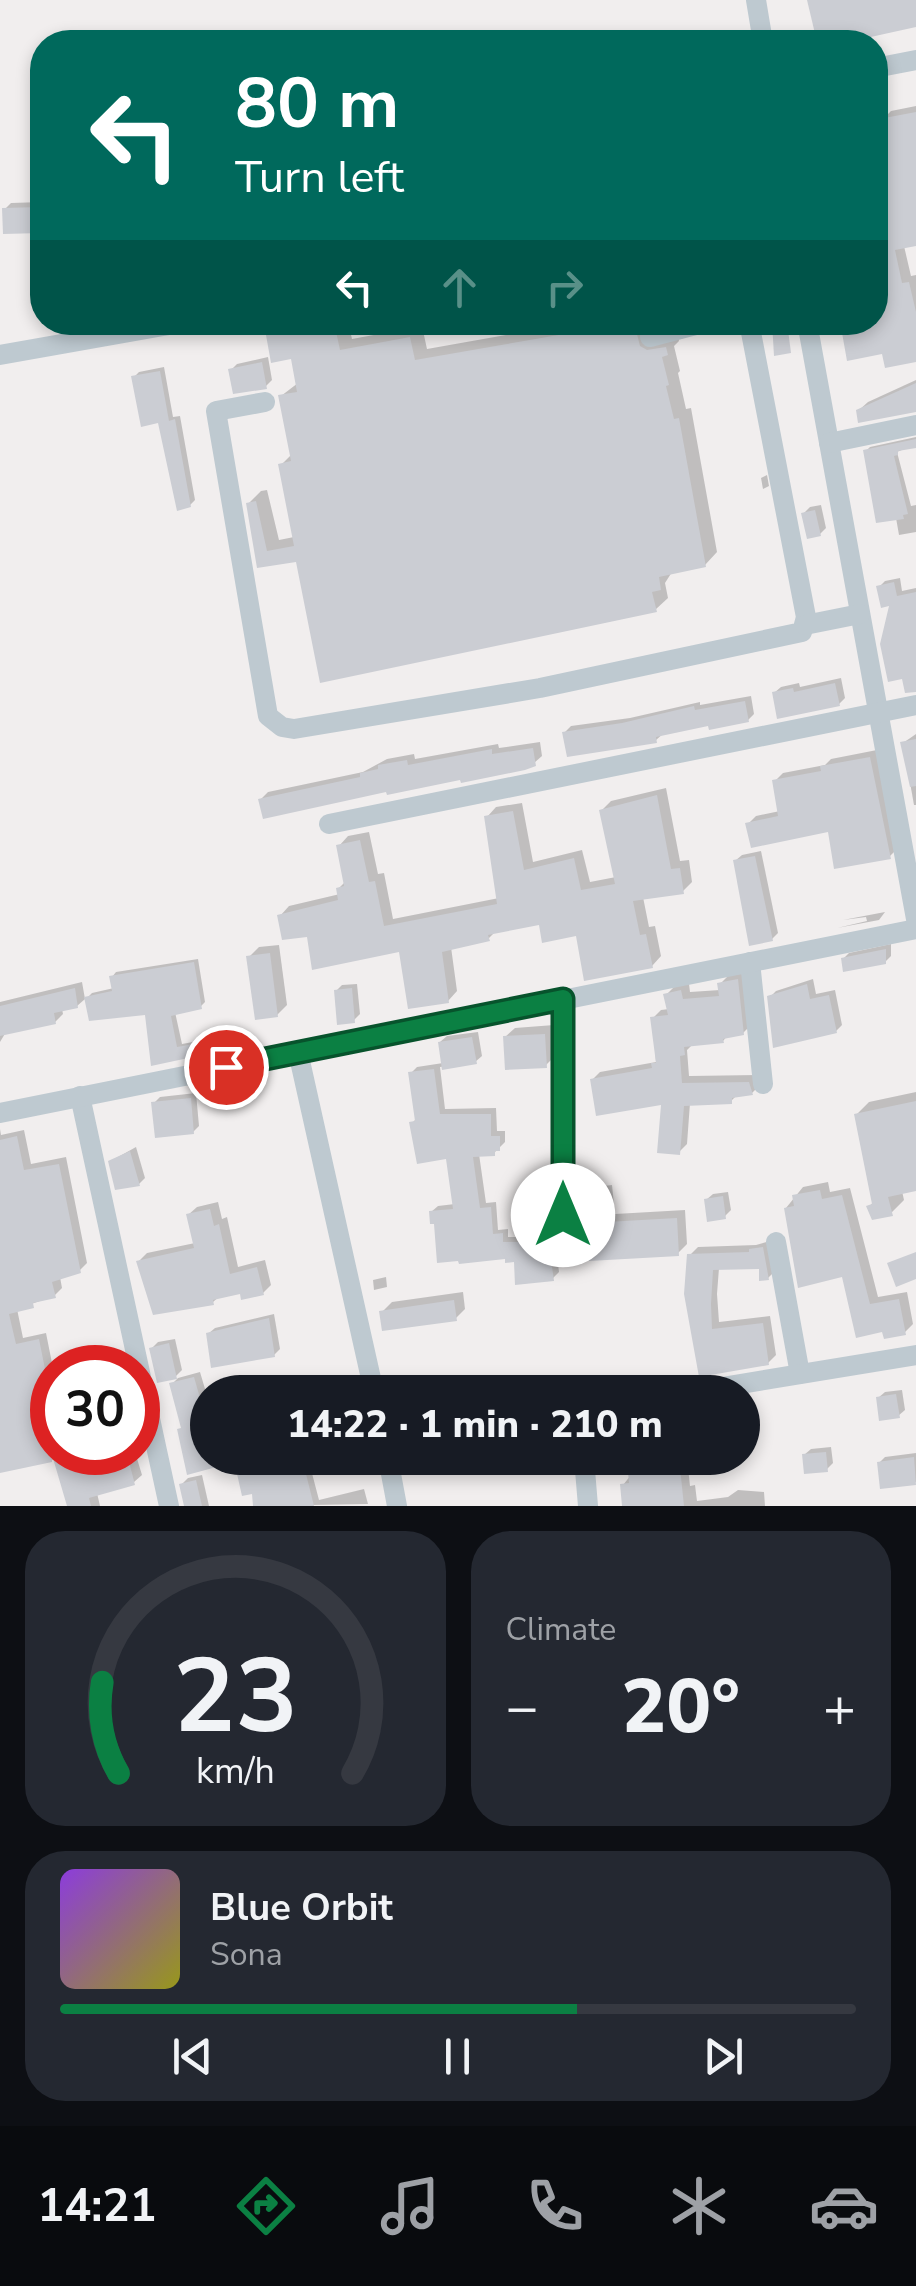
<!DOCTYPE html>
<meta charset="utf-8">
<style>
body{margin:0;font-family:"Nunito Sans",sans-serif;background:#242831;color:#f1f3f6;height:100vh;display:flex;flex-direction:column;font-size:38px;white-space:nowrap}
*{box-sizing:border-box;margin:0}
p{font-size:32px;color:#9ea1a6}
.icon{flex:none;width:55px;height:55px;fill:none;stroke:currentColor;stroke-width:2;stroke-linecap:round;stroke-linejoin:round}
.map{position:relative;height:1506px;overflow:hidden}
.details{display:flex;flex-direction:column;gap:25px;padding:25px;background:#0d0f14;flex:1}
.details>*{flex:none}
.top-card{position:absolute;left:30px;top:30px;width:858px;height:305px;border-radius:40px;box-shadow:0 5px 15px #0003;background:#00695c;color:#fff;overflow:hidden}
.speed{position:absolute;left:30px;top:1345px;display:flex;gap:20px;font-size:50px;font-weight:700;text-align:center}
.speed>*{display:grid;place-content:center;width:130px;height:130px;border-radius:50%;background:#171b24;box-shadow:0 5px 15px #0003;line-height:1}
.speed .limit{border:15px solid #d22;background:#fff;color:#111}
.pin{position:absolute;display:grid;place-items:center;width:85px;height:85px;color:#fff;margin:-42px;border:5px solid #fff;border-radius:50%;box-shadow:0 2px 10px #0007}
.me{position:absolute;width:110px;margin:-55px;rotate:0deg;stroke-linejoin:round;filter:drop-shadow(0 0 8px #0008)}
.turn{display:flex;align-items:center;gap:35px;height:210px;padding:0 40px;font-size:45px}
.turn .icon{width:130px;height:130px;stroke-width:2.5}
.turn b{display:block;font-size:70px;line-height:85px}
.lanes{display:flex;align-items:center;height:95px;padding:0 40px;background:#0003;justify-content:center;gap:50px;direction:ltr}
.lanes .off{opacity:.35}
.big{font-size:75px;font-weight:800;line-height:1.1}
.details .widget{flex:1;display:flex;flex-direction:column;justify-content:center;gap:15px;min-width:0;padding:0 35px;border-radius:40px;background:#242831}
.details .dial{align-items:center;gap:0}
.dial svg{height:260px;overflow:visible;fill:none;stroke:#363941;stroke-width:7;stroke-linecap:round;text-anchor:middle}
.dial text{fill:#f1f3f6;stroke:none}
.song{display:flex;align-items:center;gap:30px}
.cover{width:120px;height:120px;border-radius:15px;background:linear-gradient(135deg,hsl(270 70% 55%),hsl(60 70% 35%))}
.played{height:10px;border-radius:5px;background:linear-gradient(90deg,#0b8043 65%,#363941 65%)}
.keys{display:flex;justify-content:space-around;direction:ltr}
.heat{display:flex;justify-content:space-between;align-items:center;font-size:55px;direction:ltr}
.details .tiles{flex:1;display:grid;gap:25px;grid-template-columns:1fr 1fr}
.widget:last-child{grid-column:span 2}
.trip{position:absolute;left:190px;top:1375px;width:570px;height:100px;border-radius:50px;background:#171b24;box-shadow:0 5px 15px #0003;font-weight:800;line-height:100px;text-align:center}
.dock{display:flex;height:160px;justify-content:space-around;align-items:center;background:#090b0e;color:#9ea1a6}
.dock .icon{width:70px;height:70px}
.dock .on{color:#0b8043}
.dock b{font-size:45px;color:#f1f3f6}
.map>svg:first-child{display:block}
</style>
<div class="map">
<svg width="916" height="1506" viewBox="0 0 916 1506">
<rect width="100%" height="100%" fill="#f1eeee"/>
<g fill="#0003">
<polygon points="916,106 916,243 904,246 911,276 916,275 916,359 843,327 848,322 875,322 875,279 880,278 875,253 875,154 887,146 882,120 891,111"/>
<polygon points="42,202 42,230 5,231 5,209 11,203"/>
<polygon points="286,322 348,322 352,339 422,326 427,349 580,322 649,322 647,326 660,339 678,336 679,341 674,346 680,371 678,373 686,409 691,408 717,552 705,565 672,572 665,583 668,598 655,610 298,560 259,565 248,504 261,491 267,490 279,540 294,537 281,465 292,454 281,396 298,383 293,356 269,336"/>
<polygon points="268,357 272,380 266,386 231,370 237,364"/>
<polygon points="164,367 173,417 180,416 195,500 190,505 160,420 134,377 139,372"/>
<polygon points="916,380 916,410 858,411 868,402"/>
<polygon points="916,437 916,444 897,452 911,506 916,505 916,532 899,535 896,518 866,451 870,447"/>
<polygon points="767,475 769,486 763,489 761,478"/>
<polygon points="821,505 826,528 820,534 804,513 810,507"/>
<polygon points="900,578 902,591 916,588 916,686 893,603 879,587 885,581"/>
<polygon points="841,678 845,698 839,704 774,693 781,687 799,683 800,687"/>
<polygon points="751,696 754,714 748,720 710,723 664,733 656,740 565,732 571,726 630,718 700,702 700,705"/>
<polygon points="916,734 916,805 914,805 903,743"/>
<polygon points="540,742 542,756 534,763 388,790 261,799 268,792 363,772 387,759 414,754 415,759 498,744 499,748"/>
<polygon points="877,750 898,848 890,856 830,829 748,824 756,816 780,811 775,781 783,773 825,765 831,759"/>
<polygon points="666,788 680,861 689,860 692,882 683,891 643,897 649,927 655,926 661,956 652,966 578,933 541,922 496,931 488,939 451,947 457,991 448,1001 401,949 309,934 280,916 289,906 340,894 338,889 346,881 339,846 348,836 369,832 378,874 384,873 393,919 499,898 487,817 496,807 522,803 533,862 582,850 590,882 616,877 602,810 611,801"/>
<polygon points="761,851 778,933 772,939 735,861 742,855"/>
<polygon points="885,912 879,920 837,928 867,921 866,917 843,920"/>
<polygon points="891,944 891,956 885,962 843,959 849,953"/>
<polygon points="279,945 287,1005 277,1015 249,957 259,947"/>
<polygon points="198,959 205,1002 200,1007 175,1012 182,1044 209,1039 211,1047 206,1052 153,1063 147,1012 87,998 92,993 114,988 112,977 116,972"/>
<polygon points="745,972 751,1025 743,1033 728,1035 723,1041 694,1043 687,1050 689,1076 757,1075 760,1085 752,1093 738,1094 731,1101 690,1103 687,1144 679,1152 663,1102 592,1080 600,1072 656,1062 653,1018 661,1010 669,1009 666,995 674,987 689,984 690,992 720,990 720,984 728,976"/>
<polygon points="813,979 816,994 835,990 842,1025 836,1031 770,997 776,991"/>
<polygon points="82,982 85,999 77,1006 62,1009 63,1014 55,1022 6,1032 0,1042 0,1002"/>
<polygon points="357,984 360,1014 354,1020 336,991 342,985"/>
<polygon points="554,1025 556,1055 546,1065 505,1037 515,1028"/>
<polygon points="478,1032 482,1056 475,1062 440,1067 445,1109 496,1108 497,1131 505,1131 505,1142 494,1153 479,1154 486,1203 496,1202 498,1230 508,1229 508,1237 529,1237 535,1226 547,1224 548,1240 555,1240 559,1272 553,1278 431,1212 438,1206 455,1204 448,1156 412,1123 417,1118 411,1073 417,1067 443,1063 440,1042 447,1036"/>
<polygon points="916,1092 916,1188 902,1191 904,1200 891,1213 869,1207 874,1201 856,1115 869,1102"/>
<polygon points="196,1093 199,1126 193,1132 154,1103 160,1097"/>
<polygon points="0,1129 1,1135 24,1130 31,1164 66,1157 87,1263 79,1271 60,1277 62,1288 54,1296 17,1309 23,1338 46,1333 53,1368 52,1452 81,1452 84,1462 116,1452 135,1452 142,1475 134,1482 97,1493 100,1506 70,1506 56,1459 0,1471"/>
<polygon points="136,1147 145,1178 139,1184 111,1161"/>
<polygon points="602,1180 603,1186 612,1185 615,1214 685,1210 687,1244 678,1253 592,1259 589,1203 583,1190 592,1181"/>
<polygon points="828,1182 830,1192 850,1188 878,1297 907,1292 913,1324 904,1333 886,1336 844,1274 786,1208 803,1187"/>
<polygon points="728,1192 731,1210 725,1216 706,1200 713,1194"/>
<polygon points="218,1202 222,1219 227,1217 238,1267 265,1260 271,1285 263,1293 242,1291 220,1296 213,1302 139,1261 147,1253 195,1243 188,1215 197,1207"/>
<polygon points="770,1241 776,1270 768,1278 762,1266 719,1268 717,1294 719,1322 770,1316 776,1355 768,1363 701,1374 690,1255 698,1247 756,1245"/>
<polygon points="386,1277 387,1287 374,1290 373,1280"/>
<polygon points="463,1292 465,1309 456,1318 382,1312 392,1302"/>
<polygon points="274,1314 280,1349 274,1355 208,1334 215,1328"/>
<polygon points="175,1339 182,1370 176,1376 152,1348 158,1342"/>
<polygon points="200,1372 208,1399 208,1458 238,1458 188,1472 183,1427 172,1384 178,1378"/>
<polygon points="902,1390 905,1410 898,1416 878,1398 885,1392"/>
<polygon points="831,1447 833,1463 826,1470 804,1455 811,1449"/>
<polygon points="916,1453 916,1482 882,1486 879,1463 885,1457"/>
<polygon points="254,1458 308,1458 319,1500 364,1489 368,1504 257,1506 254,1491 238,1466"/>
<polygon points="648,1458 687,1458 690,1486 695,1485 697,1501 728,1497 738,1490 764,1492 765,1506 625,1506 623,1485 639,1465 648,1464"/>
<polygon points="202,1475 209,1506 187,1506 182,1484 188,1478"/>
</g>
<g fill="#cbcdd3">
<polygon points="807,0 916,0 916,27 848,42 817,42"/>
<polygon points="916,112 916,246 895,250 902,283 909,282 916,312 916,362 885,368 882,354 847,361 841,327 875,322 875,285 879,284 875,266 875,154 886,152 879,119"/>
<polygon points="42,207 42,233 3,234 2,208"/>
<polygon points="327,322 334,322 340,350 410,337 415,360 599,328 598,322 642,322 637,334 640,346 647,350 666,347 668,355 662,357 669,385 666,386 674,419 679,418 706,567 659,577 661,590 652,592 657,612 320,683 296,562 257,568 246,503 256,501 267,551 294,546 278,464 291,461 278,395 297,392 291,359 271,363 266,335"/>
<polygon points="772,322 787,322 791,353 774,356"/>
<polygon points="262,362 267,389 233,394 228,369"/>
<polygon points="160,371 169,421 175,419 191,507 177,511 158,423 141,427 131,376"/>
<polygon points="916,383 916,412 858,423 856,410"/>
<polygon points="916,439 916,448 898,451 898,455 894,456 908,514 903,515 904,519 876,523 863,450"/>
<polygon points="815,510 821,536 807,539 801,513"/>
<polygon points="894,582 897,596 916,592 916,692 905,693 902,679 888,682 880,644 889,606 881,608 876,586"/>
<polygon points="835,683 840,706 777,719 772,692 793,688 794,692"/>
<polygon points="745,701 749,722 709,730 708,726 656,737 657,743 567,757 562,732 622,723 694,706 695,710"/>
<polygon points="916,739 916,786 910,787 900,742"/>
<polygon points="533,748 536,766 525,770 461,783 460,780 387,795 386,792 263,819 258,799 360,777 360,773 378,769 378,765 407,760 408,765 492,749 492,754"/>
<polygon points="870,757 891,859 834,869 828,832 751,848 745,823 778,816 772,780 821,771 820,766"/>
<polygon points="657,795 671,869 680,868 684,894 633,901 640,935 646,934 653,968 584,981 576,936 542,943 539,925 488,935 490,941 442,952 449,1003 408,1009 399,952 312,970 307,937 282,940 277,915 338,900 336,888 344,886 336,845 360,840 369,882 375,881 384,926 497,904 484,816 513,811 524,870 574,858 581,890 615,884 599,810"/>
<polygon points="755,856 773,941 749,946 733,860"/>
<polygon points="886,949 886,964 843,972 841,958"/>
<polygon points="270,953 278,1017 255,1020 246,956"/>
<polygon points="194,962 202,1009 171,1016 177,1047 205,1042 207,1054 151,1066 145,1015 89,1021 84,997 112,991 109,976"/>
<polygon points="738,979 744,1035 723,1039 724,1043 684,1047 685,1055 680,1056 682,1083 749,1082 753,1095 732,1098 732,1104 684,1106 680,1155 657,1153 661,1105 596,1116 590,1079 652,1068 651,1063 656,1063 650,1017 668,1015 663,994 681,990 683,999 719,996 717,983"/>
<polygon points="807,984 810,999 829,995 837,1033 773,1048 767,996"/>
<polygon points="75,988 78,1008 54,1013 56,1024 0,1036 0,1006"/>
<polygon points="352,988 355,1023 337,1025 334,990"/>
<polygon points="545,1034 547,1068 505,1070 503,1036"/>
<polygon points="472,1037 477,1064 442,1070 438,1042"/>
<polygon points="434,1069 440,1114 491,1114 491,1136 500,1136 500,1151 495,1151 495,1156 473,1157 480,1208 491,1207 493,1234 503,1233 503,1242 526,1242 526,1231 541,1229 543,1245 549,1245 554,1281 515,1285 514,1262 505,1263 505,1259 459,1264 458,1261 437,1263 434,1224 430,1224 429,1211 453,1209 446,1159 417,1164 409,1122 415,1121 408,1072"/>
<polygon points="191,1098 194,1134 155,1138 151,1102"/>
<polygon points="916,1101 916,1191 888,1197 893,1216 872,1220 866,1206 872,1204 854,1114"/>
<polygon points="17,1136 24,1170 59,1164 81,1273 52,1282 56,1298 33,1303 34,1308 9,1314 16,1344 39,1339 50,1394 52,1393 52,1452 72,1452 76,1468 127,1454 135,1485 89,1498 91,1506 67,1506 52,1455 52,1462 0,1473 0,1140"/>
<polygon points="130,1151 140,1186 115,1190 108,1161"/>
<polygon points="594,1188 594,1194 603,1193 606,1222 677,1218 679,1256 589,1261 586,1206 582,1207 580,1189"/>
<polygon points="820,1190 822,1199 842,1195 870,1304 899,1299 906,1335 884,1339 882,1332 856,1338 842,1277 798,1288 784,1208 794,1206 792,1195"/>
<polygon points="723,1196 726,1219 707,1222 704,1199"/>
<polygon points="210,1209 214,1226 219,1224 230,1274 257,1267 264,1295 241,1300 240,1294 213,1300 214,1305 153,1315 136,1261 194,1248 186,1214"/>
<polygon points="763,1247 769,1280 759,1281 759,1269 713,1270 711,1304 712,1329 763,1323 769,1365 699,1377 684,1294 687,1254 749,1252 749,1249"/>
<polygon points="916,1252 916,1279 896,1287 887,1263"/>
<polygon points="454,1300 457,1321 382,1331 379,1311"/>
<polygon points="269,1318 275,1357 211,1368 206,1333"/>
<polygon points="169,1343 177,1379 157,1383 149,1348"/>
<polygon points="194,1377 208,1426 208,1458 234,1458 235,1462 187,1475 177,1429 181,1428 169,1383"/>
<polygon points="896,1394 900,1418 879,1421 876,1397"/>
<polygon points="826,1452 828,1472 804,1474 802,1454"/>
<polygon points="914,1457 916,1485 880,1489 877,1462"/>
<polygon points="265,1458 273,1458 274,1461 302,1458 314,1506 253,1506 252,1494 242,1496 235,1465"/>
<polygon points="663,1458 679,1458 684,1506 622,1506 620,1484 629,1483 628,1472 664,1468"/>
<polygon points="196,1480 202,1506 184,1506 179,1484"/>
</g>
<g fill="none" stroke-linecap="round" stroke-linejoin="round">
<g stroke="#bec9d0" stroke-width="20">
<polyline points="756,0 763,42"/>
<polyline points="875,68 916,60"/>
<polyline points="807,322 916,919"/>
<polyline points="650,337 707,322"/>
<polyline points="0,355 186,322"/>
<polyline points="265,402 216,411 268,716 282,727 294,729 540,688 802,632 806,617 749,322"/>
<polyline points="829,443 916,425"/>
<polyline points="805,625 860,614"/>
<polyline points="329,824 916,705"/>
<polyline points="750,962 763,1084"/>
<polyline points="563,999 563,1254"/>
<polyline points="298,1052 374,1392"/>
<polyline points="80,1096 169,1506"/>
<polyline points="0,1113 916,929"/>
<polyline points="776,1242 800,1374"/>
<polyline points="692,1392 916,1355"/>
<polyline points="388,1458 397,1506"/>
<polyline points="584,1458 588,1506"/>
</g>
</g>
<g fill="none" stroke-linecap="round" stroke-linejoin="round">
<g stroke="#07532c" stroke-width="25">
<polyline id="route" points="226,1067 563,999 563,1215"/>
</g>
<use href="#route" stroke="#0b8043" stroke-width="18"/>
</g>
</svg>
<div class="speed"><div class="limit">30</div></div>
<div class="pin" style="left:226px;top:1067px;background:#d93025"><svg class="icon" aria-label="arrive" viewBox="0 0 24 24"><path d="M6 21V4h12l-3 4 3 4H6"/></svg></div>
<svg class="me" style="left:563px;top:1215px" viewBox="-20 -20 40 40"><circle r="19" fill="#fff"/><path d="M0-13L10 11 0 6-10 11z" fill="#0b8043"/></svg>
<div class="trip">14:22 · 1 min · 210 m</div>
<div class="top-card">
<div class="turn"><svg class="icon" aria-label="left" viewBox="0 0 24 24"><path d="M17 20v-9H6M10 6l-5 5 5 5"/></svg><div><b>80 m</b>Turn left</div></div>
<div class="lanes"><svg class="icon" aria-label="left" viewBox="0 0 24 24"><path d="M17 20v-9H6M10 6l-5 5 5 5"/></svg><svg class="icon off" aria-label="ahead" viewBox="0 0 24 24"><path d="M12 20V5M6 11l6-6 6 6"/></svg><svg class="icon off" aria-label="right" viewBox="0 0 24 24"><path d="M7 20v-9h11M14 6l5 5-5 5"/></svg></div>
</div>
</div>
<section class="details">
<div class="tiles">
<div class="widget dial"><svg viewBox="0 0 100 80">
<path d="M14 69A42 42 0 1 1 86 69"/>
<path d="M14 69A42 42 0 0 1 9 41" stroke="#0b8043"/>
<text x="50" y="56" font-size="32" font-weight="700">23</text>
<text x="50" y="72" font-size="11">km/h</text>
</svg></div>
<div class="widget"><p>Climate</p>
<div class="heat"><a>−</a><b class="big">20°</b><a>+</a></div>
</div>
<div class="widget">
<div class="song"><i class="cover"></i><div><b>Blue Orbit</b><p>Sona</p></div></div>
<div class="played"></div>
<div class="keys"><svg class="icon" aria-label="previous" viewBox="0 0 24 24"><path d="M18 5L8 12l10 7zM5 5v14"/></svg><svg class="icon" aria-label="pause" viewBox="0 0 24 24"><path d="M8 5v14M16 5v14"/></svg><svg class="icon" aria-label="next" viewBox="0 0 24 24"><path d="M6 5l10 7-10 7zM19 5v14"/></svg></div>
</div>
</div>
</section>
<nav class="dock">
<b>14:21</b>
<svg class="icon on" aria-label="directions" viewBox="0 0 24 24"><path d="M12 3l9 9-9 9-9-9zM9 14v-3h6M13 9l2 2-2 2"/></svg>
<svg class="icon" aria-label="music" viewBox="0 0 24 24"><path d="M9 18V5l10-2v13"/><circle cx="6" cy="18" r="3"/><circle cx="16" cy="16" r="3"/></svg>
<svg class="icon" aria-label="phone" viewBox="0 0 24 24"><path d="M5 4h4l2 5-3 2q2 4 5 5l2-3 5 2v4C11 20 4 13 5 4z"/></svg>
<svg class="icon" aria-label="climate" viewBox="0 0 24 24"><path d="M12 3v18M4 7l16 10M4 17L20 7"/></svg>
<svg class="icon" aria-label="car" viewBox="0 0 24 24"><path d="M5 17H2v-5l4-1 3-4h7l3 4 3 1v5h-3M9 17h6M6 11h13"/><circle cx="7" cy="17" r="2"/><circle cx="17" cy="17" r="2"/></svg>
</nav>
